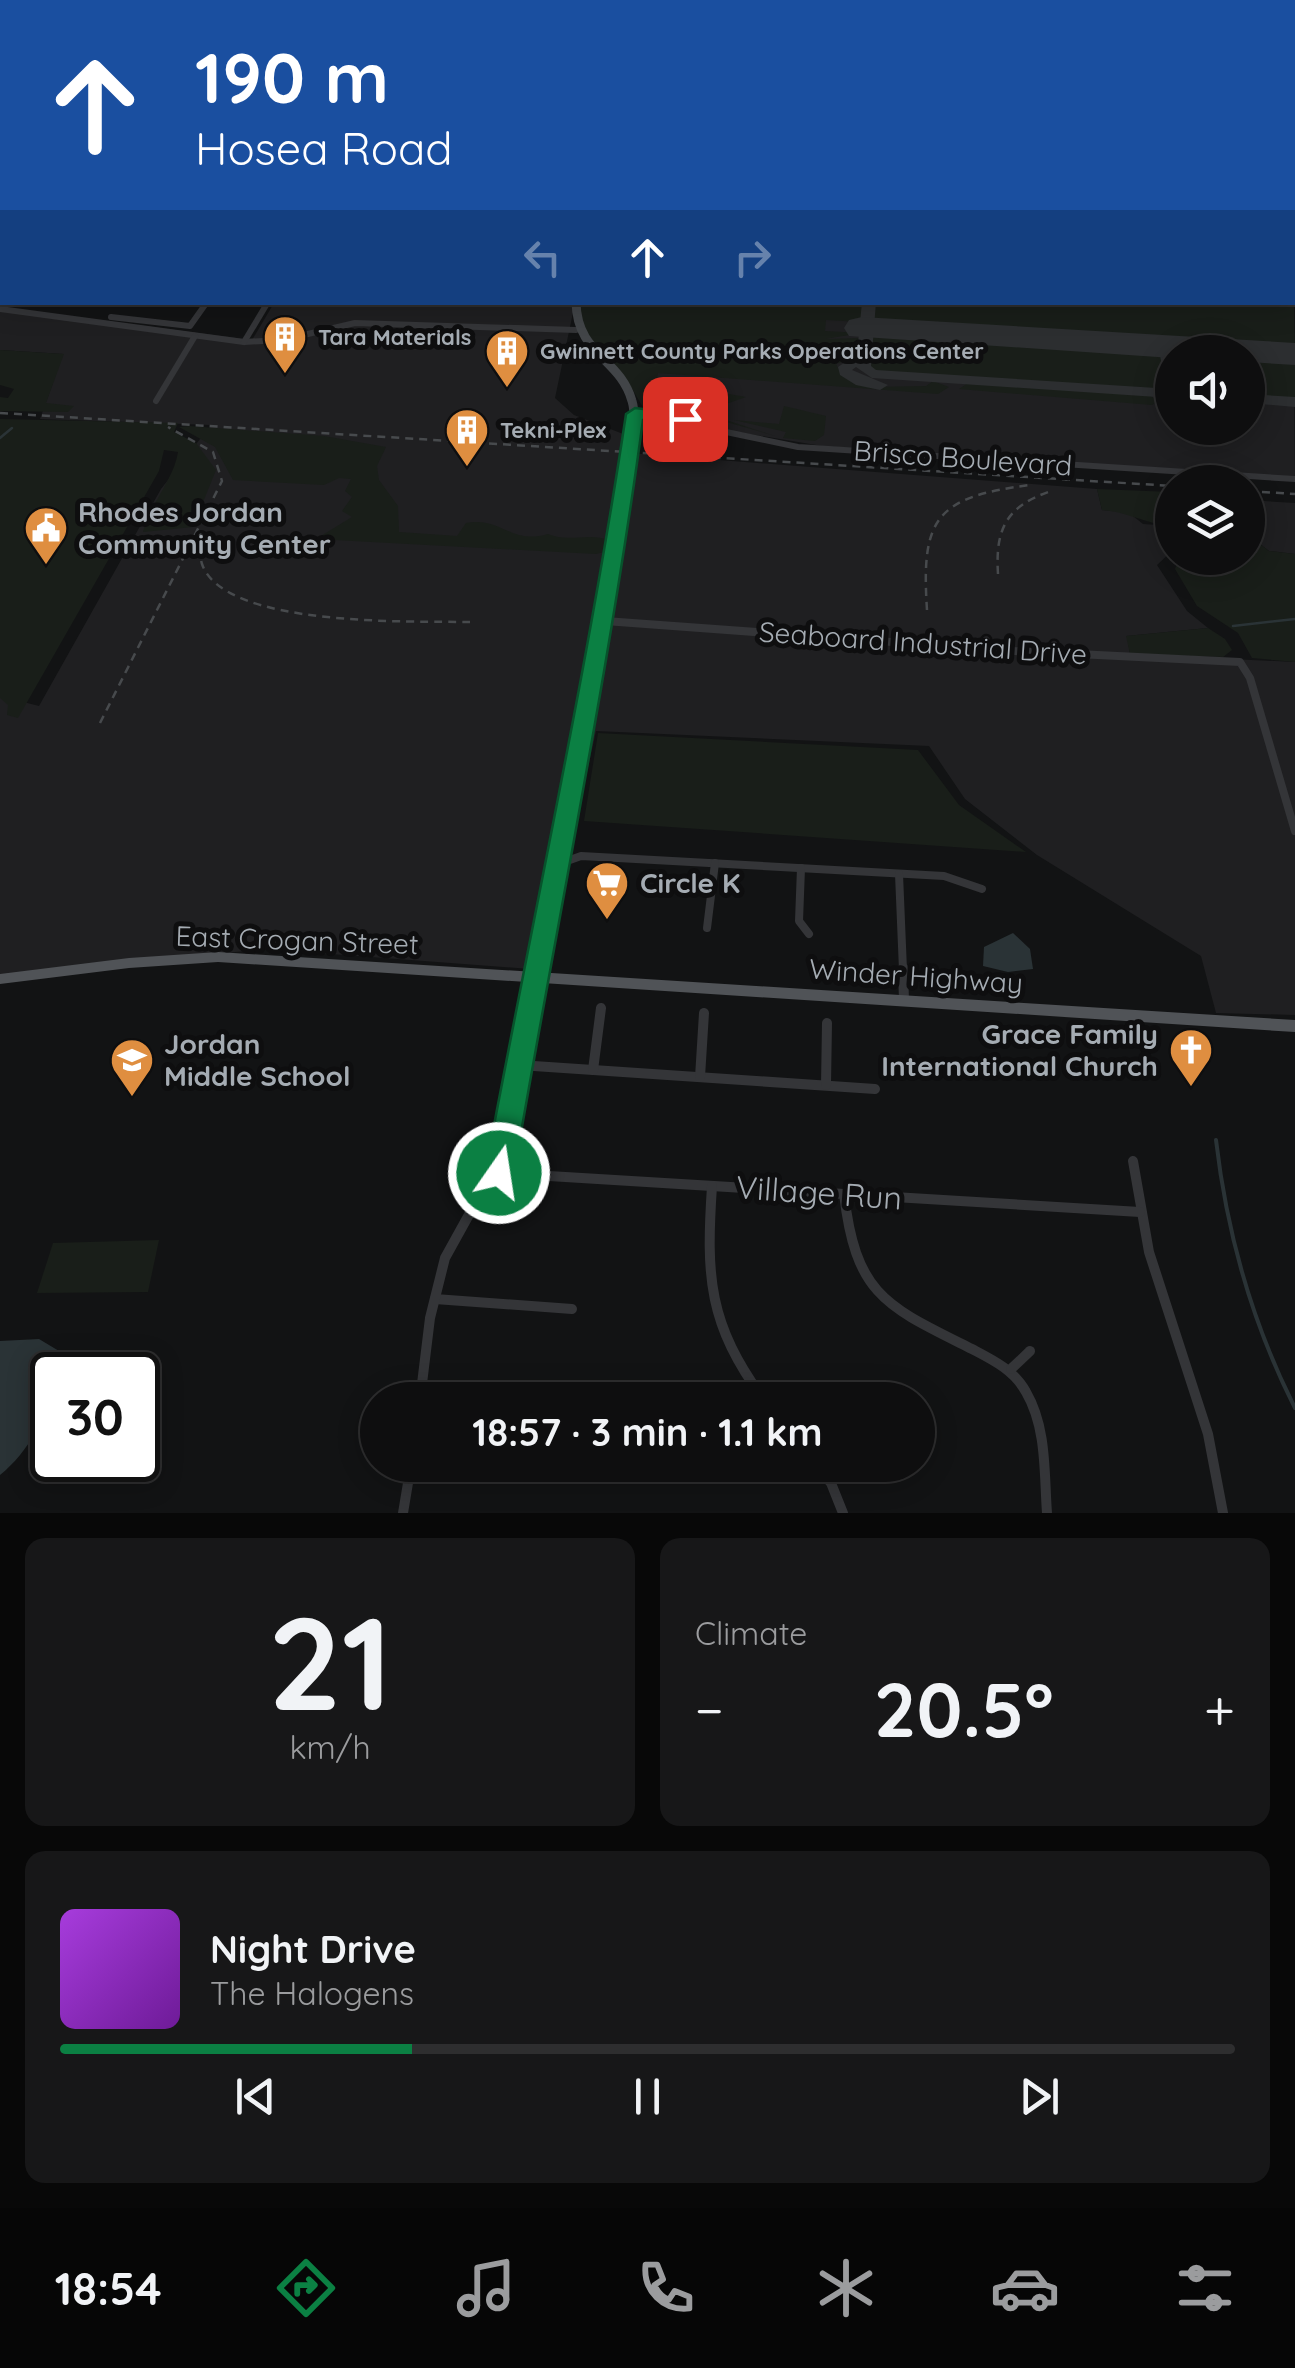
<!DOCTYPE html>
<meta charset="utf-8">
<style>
body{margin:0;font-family:Quicksand,sans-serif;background:#171718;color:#f1f3f6;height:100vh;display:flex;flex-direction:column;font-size:38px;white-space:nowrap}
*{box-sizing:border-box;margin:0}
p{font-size:32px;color:#9b9c9e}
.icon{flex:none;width:55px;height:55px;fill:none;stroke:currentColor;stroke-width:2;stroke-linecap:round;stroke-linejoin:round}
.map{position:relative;height:1513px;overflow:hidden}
.panel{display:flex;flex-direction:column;gap:25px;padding:25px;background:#080808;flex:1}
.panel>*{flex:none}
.hud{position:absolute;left:0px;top:0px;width:1295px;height:305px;box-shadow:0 5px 25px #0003,0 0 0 2px #2e2e2f;background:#1a4fa0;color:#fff;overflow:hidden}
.tools{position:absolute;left:1155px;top:335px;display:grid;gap:20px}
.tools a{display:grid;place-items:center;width:110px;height:110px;border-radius:50%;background:#0e0e0f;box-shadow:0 5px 25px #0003,0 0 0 2px #2e2e2f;font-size:50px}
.speed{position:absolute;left:30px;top:1352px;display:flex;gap:20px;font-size:50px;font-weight:700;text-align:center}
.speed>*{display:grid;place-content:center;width:130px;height:130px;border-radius:50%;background:#0e0e0f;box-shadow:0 5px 25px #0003,0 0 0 2px #2e2e2f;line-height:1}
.speed .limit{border:5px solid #111;border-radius:15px;background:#fff;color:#111}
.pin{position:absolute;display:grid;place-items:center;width:85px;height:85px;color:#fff;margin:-42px;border-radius:20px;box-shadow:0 5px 15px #0006}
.me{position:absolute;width:110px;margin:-55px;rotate:13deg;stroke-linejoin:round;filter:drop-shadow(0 0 8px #0008)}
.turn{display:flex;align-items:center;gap:35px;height:210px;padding:0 30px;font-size:45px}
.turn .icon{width:130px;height:130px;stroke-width:2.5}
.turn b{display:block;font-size:70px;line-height:85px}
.lanes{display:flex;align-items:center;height:95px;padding:0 30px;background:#0003;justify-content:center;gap:50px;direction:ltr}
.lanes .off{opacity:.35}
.big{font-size:75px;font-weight:700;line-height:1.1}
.panel .widget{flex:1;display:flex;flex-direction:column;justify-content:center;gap:15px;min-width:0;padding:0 35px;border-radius:20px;background:#171718}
.panel .dial{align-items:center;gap:0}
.dial b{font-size:130px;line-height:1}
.song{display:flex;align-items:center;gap:30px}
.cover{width:120px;height:120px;border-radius:15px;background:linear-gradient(135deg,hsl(280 70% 55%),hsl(280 70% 35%))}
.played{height:10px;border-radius:5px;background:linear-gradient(90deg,#0b8043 30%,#2e2e2f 30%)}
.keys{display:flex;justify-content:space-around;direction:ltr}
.heat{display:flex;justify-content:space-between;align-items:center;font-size:55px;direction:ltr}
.panel .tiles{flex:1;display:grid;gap:25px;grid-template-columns:1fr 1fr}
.widget:last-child{grid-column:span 2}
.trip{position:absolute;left:360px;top:1382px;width:575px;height:100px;border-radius:50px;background:#0e0e0f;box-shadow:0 5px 25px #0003,0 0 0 2px #2e2e2f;font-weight:700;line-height:100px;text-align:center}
.dock{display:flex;height:160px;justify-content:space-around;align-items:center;background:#060606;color:#9b9c9e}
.dock .icon{width:70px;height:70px}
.dock .current{color:#0b8043}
.dock b{font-size:45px;color:#f1f3f6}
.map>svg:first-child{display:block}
</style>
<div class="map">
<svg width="1295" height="1513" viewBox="0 0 1295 1513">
<rect width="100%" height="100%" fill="#121314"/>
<g fill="#1f1f21" fill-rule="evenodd">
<path d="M1292,168L1295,477L822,446L725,430L677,414L584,302H1292ZM1172,352H1248V428H1172Z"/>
<polygon points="274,303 575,303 555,398 574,415 631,437 629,453 1097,489 1102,510 1128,512 1143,524 1172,526 1172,551 1157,565 1187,611 1208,628 1127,636 1130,654 1295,662 1295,1015 1216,1013 1201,956 1037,855 965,799 929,746 596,731 576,823 554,893 543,970 265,949 0,975 0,696 39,706 161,489 211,425 40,419 63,354 0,350 0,307 252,340"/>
<polygon points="1248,500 1295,503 1295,554 1269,551 1248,535"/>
</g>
<g fill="#191e19">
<polygon points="1293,258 1295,348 883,323 872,316 873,302 1292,302"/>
<polygon points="580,303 864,303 862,322 826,320 825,331 861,333 825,339 861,338 859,356 836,364 842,375 870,387 926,386 933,381 949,387 938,394 658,373 655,387 687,402 701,389 746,397 723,405 720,418 775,436 695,413 645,411 630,385 583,334"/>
<polygon points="879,334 1151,351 1163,357 1168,387 1158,390 876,372 868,366 870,339"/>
<polygon points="0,350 64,354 46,403 74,406 68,412 0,411 0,397 8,398 14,389 0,385"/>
<polygon points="1248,357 1295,360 1295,399 1248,396"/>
<polygon points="968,383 1149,395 1159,401 1152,405 959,389"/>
<polygon points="784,406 826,416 824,435 815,441 783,438 786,432 734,420 779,424"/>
<path d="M0,419L178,423L174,432L196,443L216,470L193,527L143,532C150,504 174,479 178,452L164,450L159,471L18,718L7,715L8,705L0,698Z"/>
<path d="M189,426L324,436L386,447L377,466L379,480L398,506L399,532L457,536L466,523C501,516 510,545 548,534C568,543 589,532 609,540L604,552L596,554L316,539L352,517L342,511L352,497L345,491L351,479L339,478L324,485L233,480L215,447L179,427Z"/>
<path d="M1097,489L1172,492V526C1145,524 1129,512 1102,510Z"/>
<polygon points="1248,535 1269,551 1295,554 1295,662 1252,658 1238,633 1197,606 1175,569 1178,561 1185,558 1248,558"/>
<polygon points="1208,628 1225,639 1232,650 1223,657 1130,654 1126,636"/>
<polygon points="598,733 918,750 959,805 1026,852 584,821"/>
<polygon points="159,1240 148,1292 37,1293 53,1243"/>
</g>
<g fill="#2a3336">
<polygon points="1013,933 1030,949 1033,969 1008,972 983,966 984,947"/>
<path d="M39,1339L59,1351L57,1375H52C52,1411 28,1453 0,1475V1341Z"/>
</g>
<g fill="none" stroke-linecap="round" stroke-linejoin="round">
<g stroke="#2a3336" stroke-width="2.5">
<polyline points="1292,275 1295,271"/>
<polyline points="1292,277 1295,280"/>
<polyline points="0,438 12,428"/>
<polyline points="1233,626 1295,619"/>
</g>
<path stroke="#2a3336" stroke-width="4" d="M1216,1140C1227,1235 1252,1323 1295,1408"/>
<g fill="#2c2e30" fill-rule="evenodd">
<rect x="1292" y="230" width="3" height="8"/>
<rect x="1292" y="253" width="3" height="8"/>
<polygon points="862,302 876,302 871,366 876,370 1172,389 1172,398 872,378 856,367 852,370 888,385 880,390 856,385 840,375 838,367 857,354"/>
<polygon points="1147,341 1169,349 1187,344 1194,348 1188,352 1172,352 1172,382 1164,378 1160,355 1140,345"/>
<polygon points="1248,394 1295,397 1295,407 1248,403"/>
</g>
<polygon fill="#2c2e30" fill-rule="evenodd" points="862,317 1295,343 1295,365 1248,362 1248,352 1172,352 1172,358 849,336 844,328 849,320"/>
<g stroke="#343538" stroke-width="4">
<polyline points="122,0 136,2"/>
<polyline points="608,0 653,2"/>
</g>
<g stroke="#343538" stroke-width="6">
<polyline points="0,309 244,342 282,340 355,323 576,330"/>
<polyline points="111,317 190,326 207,302"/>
<polyline points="244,342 268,302"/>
<polyline points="156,401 195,336"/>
<polyline points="635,413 798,447 1295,479"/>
</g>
<g stroke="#343538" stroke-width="8">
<polyline points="605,621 1015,651 1240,662 1250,678 1295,831"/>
<polyline points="556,865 581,856 944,876 982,889"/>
<polyline points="801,868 799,921 809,934"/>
<polyline points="899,874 903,970"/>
<polyline points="707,928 715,863"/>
</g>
<g stroke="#343538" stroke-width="10">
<polyline points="903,968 904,1001"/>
<polyline points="519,1065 875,1089"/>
<polyline points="593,1070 601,1008"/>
<polyline points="700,1077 704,1013"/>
<polyline points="826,1085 827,1023"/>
<polyline points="1133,1161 1149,1252 1208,1434 1223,1513"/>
<polyline points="499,1173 1140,1212"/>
<path d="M712,1186C706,1277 708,1324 764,1400"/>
<path d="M844,1194C856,1296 886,1306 972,1349C993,1360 1014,1370 1026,1392C1047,1428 1044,1473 1047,1513"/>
<polyline points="435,1299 572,1309"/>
<polyline points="1011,1369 1030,1351"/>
<polyline points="420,1400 430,1318 445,1258 507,1146 534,976"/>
<polyline points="816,1465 831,1483 843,1513"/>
<polyline points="403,1513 411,1465"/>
</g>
<g stroke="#424548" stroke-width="6">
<polyline points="1002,0 1030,2"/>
<polyline points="1194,2 1198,0"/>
</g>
<path stroke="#424548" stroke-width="9" d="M576,302C577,355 620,358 632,401C641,430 619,521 614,556"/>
<polyline stroke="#424548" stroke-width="11" points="535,970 615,553"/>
<polyline stroke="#424548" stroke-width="15" points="534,975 535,968"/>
<polygon fill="#505357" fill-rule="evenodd" points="218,952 1295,1020 1295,1032 218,962 129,968 0,984 0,974 129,958"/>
<g fill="#606469" fill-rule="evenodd">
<polygon points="141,0 163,0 166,2 148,2"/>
<polygon points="180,0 201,0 204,2 187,2"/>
<polygon points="238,0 259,0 262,2 245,2"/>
<polygon points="330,0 358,0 361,2 338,2"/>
<rect x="0" y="131" width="2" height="5"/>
<rect x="1292" y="145" width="3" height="5"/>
</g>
<g stroke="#474a4d" stroke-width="2.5" stroke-dasharray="8 6" stroke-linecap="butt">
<polyline points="0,413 1172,486"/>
<polyline points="1248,491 1295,494"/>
<path d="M200,533C201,542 199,555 202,564C224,628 414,621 470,622"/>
<path d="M998,574C995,528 1007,506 1051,491"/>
<path d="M927,610C921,519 935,497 1030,485"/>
<polyline points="100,723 222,481 213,452 168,427"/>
</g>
</g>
<path fill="#0b8043" stroke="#07532c" stroke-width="2.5" d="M635,408L685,414L694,419L685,424L643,420C609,672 557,922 514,1173L509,1181H489L485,1173C532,920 588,668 626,414Z"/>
<defs>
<g id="building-pin" transform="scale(2.25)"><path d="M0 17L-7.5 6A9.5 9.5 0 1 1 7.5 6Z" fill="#df8e40" stroke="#0e0e0f"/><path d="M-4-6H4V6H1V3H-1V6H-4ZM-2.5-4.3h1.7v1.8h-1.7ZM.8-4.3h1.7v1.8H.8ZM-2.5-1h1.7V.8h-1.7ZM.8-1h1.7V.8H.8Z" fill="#fff"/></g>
<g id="civic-pin" transform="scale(2.25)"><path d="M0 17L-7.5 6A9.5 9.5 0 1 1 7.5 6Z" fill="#df8e40" stroke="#0e0e0f"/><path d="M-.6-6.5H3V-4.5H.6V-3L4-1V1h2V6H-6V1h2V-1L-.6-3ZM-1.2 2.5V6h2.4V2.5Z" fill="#fff"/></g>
<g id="supermarket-pin" transform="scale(2.25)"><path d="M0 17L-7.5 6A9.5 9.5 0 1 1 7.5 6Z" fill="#df8e40" stroke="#0e0e0f"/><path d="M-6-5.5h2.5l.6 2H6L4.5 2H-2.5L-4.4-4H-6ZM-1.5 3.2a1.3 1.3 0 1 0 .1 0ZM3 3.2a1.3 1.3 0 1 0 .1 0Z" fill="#fff"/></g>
<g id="church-pin" transform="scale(2.25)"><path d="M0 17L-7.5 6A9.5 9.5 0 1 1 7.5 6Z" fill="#df8e40" stroke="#0e0e0f"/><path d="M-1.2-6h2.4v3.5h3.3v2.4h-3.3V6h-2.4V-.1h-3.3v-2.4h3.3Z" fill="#fff"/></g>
<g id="school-pin" transform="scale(2.25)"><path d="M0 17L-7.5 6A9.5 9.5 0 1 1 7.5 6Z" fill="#df8e40" stroke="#0e0e0f"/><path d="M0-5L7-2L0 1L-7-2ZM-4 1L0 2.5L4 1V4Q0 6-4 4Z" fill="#fff"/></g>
</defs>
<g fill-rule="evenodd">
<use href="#building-pin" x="285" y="337"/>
<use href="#building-pin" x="507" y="351"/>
<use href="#building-pin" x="467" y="430"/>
<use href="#civic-pin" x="46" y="528"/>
<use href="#supermarket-pin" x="607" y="883"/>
<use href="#church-pin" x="1191" y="1050"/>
<use href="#school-pin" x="132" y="1060"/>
</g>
<g text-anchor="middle" stroke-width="10" stroke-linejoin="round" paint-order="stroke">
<g font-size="22" font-weight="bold" fill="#a5acb3" stroke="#0e0e0f" text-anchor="start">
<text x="318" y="345">Tara Materials</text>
<text x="540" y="359">Gwinnett County Parks Operations Center</text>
<text x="500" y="438">Tekni-Plex</text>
</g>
<g font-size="28" fill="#a5acb3" stroke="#0e0e0f">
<text transform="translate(963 458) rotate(4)" y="10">Brisco Boulevard</text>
<text transform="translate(923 643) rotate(4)" y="10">Seaboard Industrial Drive</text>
<text transform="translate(297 940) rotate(2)" y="10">East Crogan Street</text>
<text transform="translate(916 976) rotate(4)" y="10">Winder Highway</text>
</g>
<g font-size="28" font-weight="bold" fill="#a5acb3" stroke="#0e0e0f" text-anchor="start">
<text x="78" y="522">Rhodes Jordan<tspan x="78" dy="32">Community Center</tspan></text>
<text x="640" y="893">Circle K</text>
<text x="1158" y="1044" text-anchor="end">Grace Family<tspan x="1158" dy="32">International Church</tspan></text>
<text x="164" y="1054">Jordan<tspan x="164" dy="32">Middle School</tspan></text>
</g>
<g font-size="32" fill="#a5acb3" stroke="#0e0e0f">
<text transform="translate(819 1193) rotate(4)" y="11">Village Run</text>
</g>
</g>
</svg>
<div class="tools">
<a><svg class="icon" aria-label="sound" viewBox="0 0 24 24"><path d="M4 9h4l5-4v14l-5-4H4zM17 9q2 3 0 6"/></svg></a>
<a><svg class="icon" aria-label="layers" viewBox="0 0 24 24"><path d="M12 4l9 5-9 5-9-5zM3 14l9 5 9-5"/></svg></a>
</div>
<div class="speed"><div class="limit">30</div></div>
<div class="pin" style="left:685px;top:419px;background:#d93025"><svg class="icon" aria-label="arrive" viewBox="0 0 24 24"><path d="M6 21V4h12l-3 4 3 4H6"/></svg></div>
<svg class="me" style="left:499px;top:1173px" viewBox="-20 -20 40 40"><circle r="17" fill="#0b8043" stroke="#fff" stroke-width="3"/><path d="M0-11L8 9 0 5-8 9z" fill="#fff"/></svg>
<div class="trip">18:57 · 3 min · 1.1 km</div>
<div class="hud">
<div class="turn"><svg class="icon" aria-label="ahead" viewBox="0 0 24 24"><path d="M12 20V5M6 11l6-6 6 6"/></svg><div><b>190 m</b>Hosea Road</div></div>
<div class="lanes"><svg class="icon off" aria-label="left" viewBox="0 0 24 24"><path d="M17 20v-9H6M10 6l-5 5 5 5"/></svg><svg class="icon" aria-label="ahead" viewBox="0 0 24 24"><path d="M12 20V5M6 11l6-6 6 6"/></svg><svg class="icon off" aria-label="right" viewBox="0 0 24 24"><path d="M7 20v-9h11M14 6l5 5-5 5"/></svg></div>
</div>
</div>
<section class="panel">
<div class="tiles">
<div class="widget dial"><b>21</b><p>km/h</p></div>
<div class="widget"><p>Climate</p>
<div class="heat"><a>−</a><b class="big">20.5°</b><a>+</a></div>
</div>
<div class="widget">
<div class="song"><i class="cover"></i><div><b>Night Drive</b><p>The Halogens</p></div></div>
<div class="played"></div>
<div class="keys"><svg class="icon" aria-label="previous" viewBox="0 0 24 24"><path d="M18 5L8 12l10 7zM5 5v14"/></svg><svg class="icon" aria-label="pause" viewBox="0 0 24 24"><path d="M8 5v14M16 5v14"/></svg><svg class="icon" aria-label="next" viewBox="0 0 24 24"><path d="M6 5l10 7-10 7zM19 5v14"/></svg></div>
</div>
</div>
</section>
<nav class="dock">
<b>18:54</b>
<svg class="icon current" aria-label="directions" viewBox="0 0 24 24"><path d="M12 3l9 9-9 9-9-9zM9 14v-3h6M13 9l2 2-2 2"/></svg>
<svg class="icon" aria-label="music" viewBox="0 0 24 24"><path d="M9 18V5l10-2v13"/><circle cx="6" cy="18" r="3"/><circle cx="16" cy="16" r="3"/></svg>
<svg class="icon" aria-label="phone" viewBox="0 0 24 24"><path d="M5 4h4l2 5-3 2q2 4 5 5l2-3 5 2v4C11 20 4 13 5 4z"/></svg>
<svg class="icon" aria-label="climate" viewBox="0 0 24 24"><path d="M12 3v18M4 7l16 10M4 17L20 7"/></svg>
<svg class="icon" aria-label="car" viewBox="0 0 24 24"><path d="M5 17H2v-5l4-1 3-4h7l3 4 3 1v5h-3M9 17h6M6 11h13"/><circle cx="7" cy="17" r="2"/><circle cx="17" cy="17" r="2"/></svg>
<svg class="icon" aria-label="filters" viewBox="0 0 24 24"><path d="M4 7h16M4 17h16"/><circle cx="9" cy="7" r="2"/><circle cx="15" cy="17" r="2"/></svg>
</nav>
